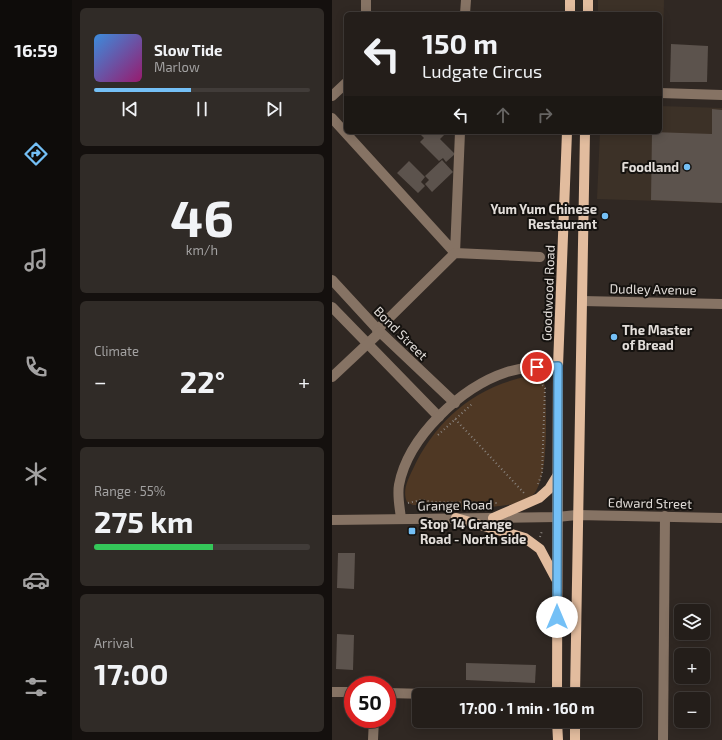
<!DOCTYPE html>
<meta charset="utf-8">
<style>
body{margin:0;font-family:"Exo 2",sans-serif;background:#302b27;color:#f1f3f6;height:100vh;display:flex;flex-direction:column;font-size:15px;white-space:nowrap}
*{box-sizing:border-box;margin:0}
p{font-size:13px;color:#a3a2a2}
.icon{flex:none;width:22px;height:22px;fill:none;stroke:currentColor;stroke-width:2;stroke-linecap:round;stroke-linejoin:round}
.map{position:relative;flex:1;overflow:hidden}
.side{display:flex;flex-direction:column;gap:8px;padding:8px;background:#14100e;width:260px}
.side>*{flex:none}
.top-card{position:absolute;left:12px;top:12px;width:318px;height:122px;border-radius:6px;box-shadow:0 2px 10px #0003,0 0 0 1px #413c39;background:#241e1a;color:#f1f3f6;overflow:hidden}
.fabs{position:absolute;left:342px;top:604px;display:grid;gap:8px}
.fabs a{display:grid;place-items:center;width:36px;height:36px;border-radius:6px;background:#241e1a;box-shadow:0 2px 10px #0003,0 0 0 1px #413c39;font-size:20px}
.speed{position:absolute;left:12px;top:676px;display:flex;gap:8px;font-size:20px;font-weight:700;text-align:center}
.speed>*{display:grid;place-content:center;width:52px;height:52px;border-radius:50%;background:#241e1a;box-shadow:0 2px 10px #0003,0 0 0 1px #413c39;line-height:1}
.speed .limit{border:6px solid #d22;background:#fff;color:#111}
.pin{position:absolute;display:grid;place-items:center;width:34px;height:34px;color:#fff;margin:-17px;border:2px solid #fff;border-radius:50%;box-shadow:0 1px 4px #0007}
.me{position:absolute;width:44px;margin:-22px;rotate:0deg;stroke-linejoin:round;filter:drop-shadow(0 0 3px #0008)}
.turn{display:flex;align-items:center;gap:14px;height:84px;padding:0 12px;font-size:18px}
.turn .icon{width:52px;height:52px;stroke-width:2.5}
.turn b{display:block;font-size:28px;line-height:34px}
.lanes{display:flex;align-items:center;height:38px;padding:0 12px;background:#0003;justify-content:center;gap:20px;direction:ltr}
.lanes .off{opacity:.35}
.big{font-size:30px;font-weight:700;line-height:1.1}
.side .widget{flex:1;display:flex;flex-direction:column;justify-content:center;gap:6px;min-width:0;padding:0 14px;border-radius:6px;background:#302b27}
.side .dial{align-items:center;gap:0}
.dial b{font-size:52px;line-height:1}
.song{display:flex;align-items:center;gap:12px}
.cover{width:48px;height:48px;border-radius:6px;background:linear-gradient(135deg,hsl(210 70% 55%),hsl(320 70% 35%))}
.played{height:4px;border-radius:2px;background:linear-gradient(90deg,#74c0f6 45%,#413c39 45%)}
.keys{display:flex;justify-content:space-around;direction:ltr}
.heat{display:flex;justify-content:space-between;align-items:center;font-size:22px;direction:ltr}
.charge{height:6px;border-radius:3px;background:linear-gradient(90deg,#34c759 55%,#413c39 0)}
.trip{position:absolute;left:80px;top:688px;width:230px;height:40px;border-radius:6px;background:#241e1a;box-shadow:0 2px 10px #0003,0 0 0 1px #413c39;font-weight:700;line-height:40px;text-align:center}
main{display:flex;flex:1;min-height:0}
.tab-bar{display:flex;flex-direction:column;width:72px;justify-content:space-around;align-items:center;background:#0e0c0a;color:#a3a2a2}
.tab-bar .icon{width:28px;height:28px}
.tab-bar .selected{color:#74c0f6}
.tab-bar b{font-size:18px;color:#f1f3f6}
.map>svg:first-child{display:block}
</style>
<main>
<nav class="tab-bar">
<b>16:59</b>
<svg class="icon selected" aria-label="directions" viewBox="0 0 24 24"><path d="M12 3l9 9-9 9-9-9zM9 14v-3h6M13 9l2 2-2 2"/></svg>
<svg class="icon" aria-label="music" viewBox="0 0 24 24"><path d="M9 18V5l10-2v13"/><circle cx="6" cy="18" r="3"/><circle cx="16" cy="16" r="3"/></svg>
<svg class="icon" aria-label="phone" viewBox="0 0 24 24"><path d="M5 4h4l2 5-3 2q2 4 5 5l2-3 5 2v4C11 20 4 13 5 4z"/></svg>
<svg class="icon" aria-label="climate" viewBox="0 0 24 24"><path d="M12 3v18M4 7l16 10M4 17L20 7"/></svg>
<svg class="icon" aria-label="car" viewBox="0 0 24 24"><path d="M5 17H2v-5l4-1 3-4h7l3 4 3 1v5h-3M9 17h6M6 11h13"/><circle cx="7" cy="17" r="2"/><circle cx="17" cy="17" r="2"/></svg>
<svg class="icon" aria-label="filters" viewBox="0 0 24 24"><path d="M4 7h16M4 17h16"/><circle cx="9" cy="7" r="2"/><circle cx="15" cy="17" r="2"/></svg>
</nav>
<section class="side">
<div class="widget">
<div class="song"><i class="cover"></i><div><b>Slow Tide</b><p>Marlow</p></div></div>
<div class="played"></div>
<div class="keys"><svg class="icon" aria-label="previous" viewBox="0 0 24 24"><path d="M18 5L8 12l10 7zM5 5v14"/></svg><svg class="icon" aria-label="pause" viewBox="0 0 24 24"><path d="M8 5v14M16 5v14"/></svg><svg class="icon" aria-label="next" viewBox="0 0 24 24"><path d="M6 5l10 7-10 7zM19 5v14"/></svg></div>
</div>
<div class="widget dial"><b>46</b><p>km/h</p></div>
<div class="widget"><p>Climate</p>
<div class="heat"><a>−</a><b class="big">22°</b><a>+</a></div>
</div>
<div class="widget"><p>Range · 55%</p><b class="big">275 km</b><div class="charge"></div></div>
<div class="widget"><p>Arrival</p><b class="big">17:00</b></div>
</section>
<div class="map">
<svg width="390" height="740" viewBox="0 0 390 740">
<rect width="100%" height="100%" fill="#302823"/>
<g fill="#3c3127">
<polygon points="266,0 332,0 330,88 328,88 328,14 266,14"/>
<polygon points="328,106 390,108 390,203 265,199 268,132 328,132"/>
</g>
<path fill="#4f3824" d="M205,376L211,379L213,386C214,411 217,470 204,491C188,516 108,505 81,505L75,502C70,491 76,479 81,469C100,427 135,393 181,380C189,378 197,375 205,376Z"/>
<g fill="#5c534d">
<polygon points="339,44 376,46 375,82 338,82"/>
<polygon points="380,109 390,110 390,203 319,200 320,132 380,134"/>
<polygon points="91,132 115,132 108,139 123,154 114,162 111,158 107,161 88,142 92,138 88,134"/>
<polygon points="110,160 121,172 100,192 93,184 97,180 93,176"/>
<polygon points="77,161 93,177 89,182 93,186 86,193 65,173"/>
<polygon points="6,553 23,553 22,589 5,588"/>
<polygon points="5,634 22,635 21,670 4,669"/>
<polygon points="134,663 204,665 203,683 134,680"/>
</g>
<g fill="none" stroke-linecap="round" stroke-linejoin="round">
<g stroke="#8a847f" stroke-width="2" stroke-dasharray="1 3" stroke-linecap="butt">
<polyline points="205,379 213,388 210,473 206,484"/>
<polyline points="123,419 192,493"/>
<polyline points="106,435 140,404"/>
<polyline points="76,503 89,500 102,502 167,503"/>
<polyline points="208,537 210,531"/>
</g>
<g stroke="#867364" stroke-width="10">
<polyline points="34,14 34,0"/>
<polyline points="133,14 134,0"/>
<polyline points="328,93 390,95"/>
<polyline points="0,96 14,83"/>
<polyline points="0,118 123,253 128,132"/>
<polyline points="0,280 48,332 123,403"/>
<polyline points="250,301 390,304"/>
<polyline points="0,307 107,417"/>
<polyline points="45,330 123,253 208,257"/>
<polyline points="0,377 48,332"/>
<path d="M69,519C68,508 65,496 67,485C76,437 129,387 175,372C192,367 209,366 226,366"/>
<polyline points="0,520 225,517 245,515 390,518"/>
<polyline points="0,692 21,692"/>
<polyline points="55,693 135,695"/>
<polyline points="41,740 42,719"/>
<polyline points="331,740 333,516"/>
</g>
<g stroke="#e2bc9e" stroke-width="10">
<polyline points="238,14 238,0"/>
<polyline points="256,14 256,0"/>
<polyline points="124,518 193,538 208,549 224,579"/>
<polyline points="161,518 207,498 217,489 225,476"/>
<polyline points="225,695 226,366 235,132"/>
<polyline points="243,695 253,132"/>
<polyline points="225,721 226,740"/>
<polyline points="243,740 243,721"/>
</g>
</g>
<g fill="none" stroke-linecap="round" stroke-linejoin="round">
<g stroke="#4b7da0" stroke-width="10">
<polyline id="route" points="205,367 226,366 225,617"/>
</g>
<use href="#route" stroke="#74c0f6" stroke-width="7"/>
</g>
<g fill="#74c0f6" stroke="#15120f" stroke-width="1.5">
<circle cx="355" cy="167" r="4"/>
<circle cx="273" cy="216" r="4"/>
<circle cx="282" cy="337" r="4"/>
<rect x="76" y="527" width="8" height="8" rx="2"/>
</g>
<g text-anchor="middle" stroke-width="4" stroke-linejoin="round" paint-order="stroke">
<g font-size="13" font-weight="bold" fill="#e2ddd9" stroke="#15120f" text-anchor="end">
<text x="347" y="172">Foodland</text>
<text x="265" y="214">Yum Yum Chinese<tspan x="265" dy="15">Restaurant</tspan></text>
<text x="290" y="335" text-anchor="start">The Master<tspan x="290" dy="15">of Bread</tspan></text>
<text x="88" y="529" text-anchor="start">Stop 14 Grange<tspan x="88" dy="15">Road - North side</tspan></text>
</g>
<g font-size="13" fill="#e2ddd9" stroke="#15120f">
<text transform="translate(321 289) rotate(1)" y="5">Dudley Avenue</text>
<text transform="translate(216 293) rotate(-88)" y="5">Goodwood Road</text>
<text transform="translate(69 333) rotate(45)" y="5">Bond Street</text>
<text transform="translate(318 503) rotate(1)" y="5">Edward Street</text>
<text transform="translate(123 505) rotate(-1)" y="5">Grange Road</text>
</g>
</g>
</svg>
<div class="fabs">
<a><svg class="icon" aria-label="layers" viewBox="0 0 24 24"><path d="M12 4l9 5-9 5-9-5zM3 14l9 5 9-5"/></svg></a>
<a>+</a>
<a>−</a>
</div>
<div class="speed"><div class="limit">50</div></div>
<div class="pin" style="left:205px;top:367px;background:#d93025"><svg class="icon" aria-label="arrive" viewBox="0 0 24 24"><path d="M6 21V4h12l-3 4 3 4H6"/></svg></div>
<svg class="me" style="left:225px;top:617px" viewBox="-20 -20 40 40"><circle r="19" fill="#fff"/><path d="M0-13L10 11 0 6-10 11z" fill="#74c0f6"/></svg>
<div class="trip">17:00 · 1 min · 160 m</div>
<div class="top-card">
<div class="turn"><svg class="icon" aria-label="left" viewBox="0 0 24 24"><path d="M17 20v-9H6M10 6l-5 5 5 5"/></svg><div><b>150 m</b>Ludgate Circus</div></div>
<div class="lanes"><svg class="icon" aria-label="left" viewBox="0 0 24 24"><path d="M17 20v-9H6M10 6l-5 5 5 5"/></svg><svg class="icon off" aria-label="ahead" viewBox="0 0 24 24"><path d="M12 20V5M6 11l6-6 6 6"/></svg><svg class="icon off" aria-label="right" viewBox="0 0 24 24"><path d="M7 20v-9h11M14 6l5 5-5 5"/></svg></div>
</div>
</div>
</main>
